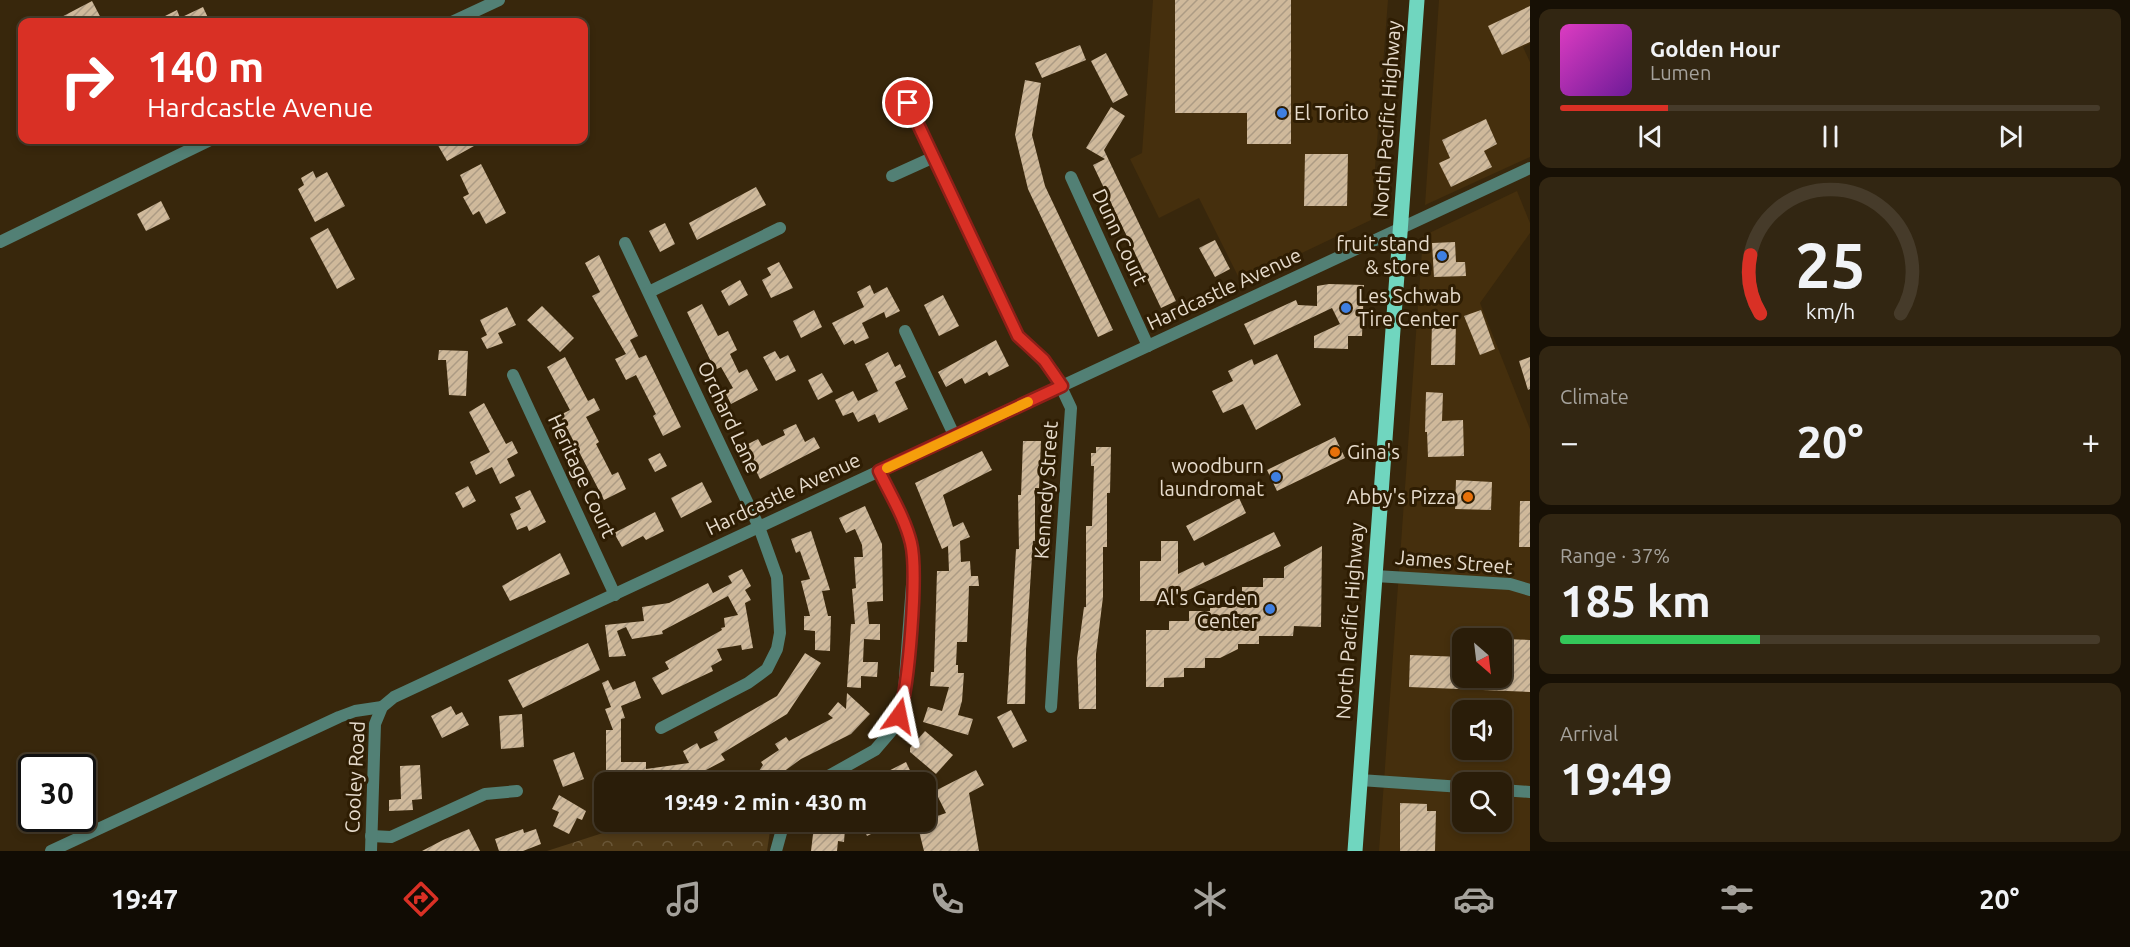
<!DOCTYPE html>
<meta charset="utf-8">
<style>
body{margin:0;font-family:Ubuntu,sans-serif;background:#322612;color:#f1f3f6;height:100vh;display:flex;flex-direction:column;font-size:22px;white-space:nowrap}
*{box-sizing:border-box;margin:0}
p{font-size:20px;color:#a5a29c}
.icon{flex:none;width:33px;height:33px;fill:none;stroke:currentColor;stroke-width:2;stroke-linecap:round;stroke-linejoin:round}
.map{position:relative;flex:1;overflow:hidden}
.side{display:flex;flex-direction:column;gap:9px;padding:9px;background:#171005;width:600px}
.side>*{flex:none}
.guide{position:absolute;left:18px;top:18px;width:570px;height:126px;border-radius:12px;box-shadow:0 3px 9px #0003,0 0 0 2px #463b2a;background:#d93025;color:#fff;overflow:hidden}
.needle{width:39px;rotate:152deg}
.fabs{position:absolute;left:1452px;top:628px;display:grid;gap:12px}
.fabs a{display:grid;place-items:center;width:60px;height:60px;border-radius:12px;background:#2a1d09;box-shadow:0 3px 9px #0003,0 0 0 2px #463b2a;font-size:30px}
.speed{position:absolute;left:18px;top:754px;display:flex;gap:12px;font-size:30px;font-weight:700;text-align:center}
.speed>*{display:grid;place-content:center;width:78px;height:78px;border-radius:50%;background:#2a1d09;box-shadow:0 3px 9px #0003,0 0 0 2px #463b2a;line-height:1}
.speed .limit{border:3px solid #111;border-radius:9px;background:#fff;color:#111}
.pin{position:absolute;display:grid;place-items:center;width:51px;height:51px;color:#fff;margin:-26px;border:3px solid #fff;border-radius:50%;box-shadow:0 2px 6px #0007}
.me{position:absolute;width:66px;margin:-33px;rotate:12deg;stroke-linejoin:round;filter:drop-shadow(0 0 4px #0008)}
.turn{display:flex;align-items:center;gap:21px;height:126px;padding:0 30px;font-size:27px}
.turn .icon{width:78px;height:78px;stroke-width:2.5}
.turn b{display:block;font-size:42px;line-height:51px}
.big{font-size:45px;font-weight:700;line-height:1.1}
.side .widget{flex:1;display:flex;flex-direction:column;justify-content:center;gap:9px;min-width:0;padding:0 21px;border-radius:12px;background:#322612}
.side .dial{align-items:center;gap:0}
.dial svg{height:156px;overflow:visible;fill:none;stroke:#463b2a;stroke-width:7;stroke-linecap:round;text-anchor:middle}
.dial text{fill:#f1f3f6;stroke:none}
.song{display:flex;align-items:center;gap:18px}
.cover{width:72px;height:72px;border-radius:9px;background:linear-gradient(135deg,hsl(310 70% 55%),hsl(280 70% 35%))}
.played{height:6px;border-radius:3px;background:linear-gradient(90deg,#d93025 20%,#463b2a 20%)}
.keys{display:flex;justify-content:space-around;direction:ltr}
.heat{display:flex;justify-content:space-between;align-items:center;font-size:33px;direction:ltr}
.charge{height:9px;border-radius:4px;background:linear-gradient(90deg,#34c759 37%,#463b2a 0)}
.trip{position:absolute;left:594px;top:772px;width:342px;height:60px;border-radius:12px;background:#2a1d09;box-shadow:0 3px 9px #0003,0 0 0 2px #463b2a;font-weight:700;line-height:60px;text-align:center}
.tab-bar{display:flex;height:96px;justify-content:space-around;align-items:center;background:#110c04;color:#a5a29c}
.tab-bar .icon{width:42px;height:42px}
.tab-bar .on{color:#d93025}
.tab-bar b{font-size:27px;color:#f1f3f6}
main{display:flex;flex:1;min-height:0}
.map>svg:first-child{display:block}
</style>
<main>
<div class="map">
<svg width="1530" height="851" viewBox="0 0 1530 851">
<defs>
<pattern id="forest-crowns" width="20" height="18" patternUnits="userSpaceOnUse" patternTransform="scale(1.5)"><rect width="20" height="18" fill="#513b18"/><path d="M2 6a3 3 0 1 1 6 0M12 15a3 3 0 1 1 6 0" fill="none" stroke="#6a5738"/></pattern>
<pattern id="building-hatch" width="6" height="6" patternUnits="userSpaceOnUse" patternTransform="scale(1.5)"><rect width="6" height="6" fill="#cfb99b"/><path d="M-1 1l2-2M0 6l6-6M5 7l2-2" fill="none" stroke="#ac9b84"/></pattern>
</defs>
<rect width="100%" height="100%" fill="#38270c"/>
<g fill="#452f0d" fill-rule="evenodd">
<polygon points="1153,0 1388,0 1371,220 1241,282 1199,198 1159,218 1130,159 1142,153"/>
<polygon points="1439,0 1530,0 1530,44 1523,47 1530,62 1530,157 1425,205"/>
<path d="M1517,191L1530,223V233L1480,303L1530,429V851H1379L1423,236ZM1462,639H1502V678H1462ZM1462,711H1502V750H1462ZM1462,783H1502V822H1462Z"/>
</g>
<polygon fill="url(#forest-crowns)" points="637,822 753,822 770,831 767,851 547,851"/>
<g fill="url(#building-hatch)">
<polygon points="1175,0 1291,0 1291,144 1247,144 1247,113 1175,113"/>
<polygon points="92,1 103,22 52,22"/>
<polygon points="1530,6 1530,42 1502,55 1488,26"/>
<polygon points="203,7 210,22 153,22 177,10 180,18"/>
<polygon points="1080,45 1086,60 1042,78 1035,63"/>
<polygon points="1106,53 1128,95 1113,103 1091,61"/>
<polygon points="1025,80 1041,83 1032,135 1045,186 1113,330 1098,337 1028,189 1015,135"/>
<polygon points="1111,107 1125,116 1104,150 1176,301 1161,308 1093,165 1105,159 1086,148"/>
<polygon points="1486,119 1497,144 1484,151 1492,167 1451,187 1439,163 1450,158 1442,140"/>
<polygon points="435,140 470,140 474,146 447,161"/>
<polygon points="1305,154 1348,154 1347,206 1304,206"/>
<polygon points="481,164 506,213 486,224 479,211 473,215 463,197 469,194 460,175"/>
<polygon points="313,171 316,178 327,172 345,206 315,222 298,189 304,185 301,178"/>
<polygon points="756,187 766,205 697,240 689,223"/>
<polygon points="161,201 170,219 146,231 137,214"/>
<polygon points="665,223 675,244 660,252 649,231"/>
<polygon points="328,228 355,279 337,289 310,238"/>
<polygon points="1215,240 1230,269 1215,277 1199,248"/>
<polygon points="1455,242 1456,262 1465,262 1466,276 1434,277 1432,243"/>
<polygon points="599,255 638,336 630,340 639,358 646,355 681,427 663,436 653,416 656,414 636,375 626,380 615,359 626,354 592,296 600,292 585,263"/>
<polygon points="779,262 793,288 771,298 762,280 771,275 767,268"/>
<polygon points="740,280 748,295 729,306 721,291"/>
<polygon points="1329,284 1364,285 1362,336 1348,336 1348,349 1314,348 1314,336 1340,324 1332,308 1254,345 1244,324 1296,300 1298,305 1317,306 1317,286"/>
<polygon points="870,285 874,294 887,287 900,311 886,318 884,312 862,323 869,338 855,344 853,340 844,345 832,323 864,307 857,292"/>
<polygon points="943,295 959,326 939,336 924,305"/>
<polygon points="702,304 718,336 728,331 737,350 730,354 739,373 747,369 758,390 731,404 725,392 733,388 721,367 715,370 687,312"/>
<polygon points="542,306 574,338 560,352 527,320"/>
<polygon points="507,307 516,325 498,333 503,343 487,349 481,338 487,335 480,320"/>
<polygon points="814,310 822,327 801,338 793,321"/>
<polygon points="1481,310 1495,349 1480,355 1464,316"/>
<polygon points="1432,322 1456,322 1455,365 1431,365"/>
<polygon points="996,340 1009,366 989,376 987,372 965,384 962,378 946,387 938,372"/>
<polygon points="439,350 468,351 466,396 449,395 446,360 438,360"/>
<polygon points="775,351 780,359 788,355 796,371 776,381 763,357"/>
<polygon points="888,352 895,367 900,364 906,377 895,382 908,409 879,423 875,414 858,422 853,412 843,416 835,400 853,391 858,401 878,391 865,364"/>
<polygon points="1277,354 1301,405 1256,430 1243,404 1223,413 1212,391 1233,381 1228,371 1252,359 1254,365"/>
<polygon points="565,357 588,401 594,398 600,410 586,417 599,442 596,444 612,475 618,472 626,489 604,500 560,415 570,410 547,367"/>
<polygon points="1530,357 1530,389 1528,390 1519,361"/>
<polygon points="822,373 833,392 818,400 808,380"/>
<polygon points="1426,392 1443,393 1442,421 1463,420 1464,456 1428,457 1427,432 1425,432"/>
<polygon points="484,403 506,444 512,441 518,453 507,459 515,476 500,484 492,467 476,475 470,462 490,452 469,412"/>
<polygon points="796,424 805,442 814,437 820,448 760,479 744,446 758,439 762,446 785,435 783,430"/>
<polygon points="1335,437 1345,458 1277,491 1267,470"/>
<polygon points="1023,441 1041,441 1039,488 1035,488 1035,541 1033,541 1026,649 1025,704 1007,704 1016,549 1019,549 1018,495 1021,495"/>
<polygon points="1096,447 1111,447 1110,493 1107,493 1107,547 1103,547 1103,597 1096,654 1096,709 1079,709 1077,659 1084,607 1086,607 1086,526 1092,526 1094,466 1091,466 1091,453 1096,453"/>
<polygon points="982,451 992,470 943,495 953,527 963,522 970,537 960,541 961,562 970,561 971,576 978,576 979,586 969,586 967,642 957,642 956,665 958,665 958,673 964,673 962,701 958,715 973,719 968,735 923,722 928,707 942,711 949,687 930,686 931,672 934,672 937,571 949,571 948,546 942,549 915,483"/>
<polygon points="660,453 667,466 655,472 648,459"/>
<polygon points="1456,480 1492,482 1491,510 1455,509"/>
<polygon points="702,482 712,502 681,518 671,498"/>
<polygon points="468,486 476,501 463,508 455,493"/>
<polygon points="530,490 546,522 529,531 527,526 517,530 510,514 521,509 515,497"/>
<polygon points="1239,498 1246,513 1194,541 1186,526"/>
<polygon points="1520,501 1530,501 1530,547 1519,547"/>
<polygon points="865,506 882,544 883,601 867,602 869,624 880,624 880,640 864,639 863,662 878,662 877,677 861,676 861,688 847,687 851,624 855,624 852,589 856,588 854,557 863,557 862,545 855,529 846,533 839,518"/>
<polygon points="655,512 664,531 646,540 643,536 622,547 614,533"/>
<polygon points="811,531 830,590 822,591 828,616 831,616 830,651 815,650 815,631 804,630 804,616 810,616 801,581 810,579 800,551 796,553 791,539"/>
<polygon points="1274,532 1281,546 1180,594 1161,594 1161,601 1140,601 1140,561 1161,561 1161,541 1178,541 1178,574 1203,562 1205,566"/>
<polygon points="1322,546 1321,627 1294,626 1293,636 1259,636 1259,644 1238,644 1238,649 1220,658 1205,658 1205,668 1184,668 1184,677 1164,678 1164,687 1146,687 1146,630 1169,630 1169,621 1189,621 1189,611 1210,611 1210,607 1226,607 1226,597 1242,597 1242,587 1263,587 1263,578 1284,578 1284,567"/>
<polygon points="560,553 570,574 510,601 502,586"/>
<polygon points="742,569 751,586 745,590 751,600 745,603 753,648 742,650 741,645 717,649 722,660 711,666 713,671 662,695 652,678 669,669 665,662 722,630 721,628 725,627 724,618 738,615 728,596 662,631 663,634 632,639 626,627 617,631 626,656 609,657 605,625 644,621 642,607 669,603 708,583 713,593 732,583 728,576"/>
<polygon points="1502,639 1530,640 1530,692 1409,687 1410,655 1462,657 1462,678 1502,678"/>
<polygon points="588,643 600,670 523,708 508,680"/>
<polygon points="805,653 821,663 787,714 721,754 725,760 687,780 688,783 606,781 606,730 613,730 605,709 611,707 602,683 608,680 613,690 635,681 641,698 621,706 625,718 621,719 621,762 646,762 646,769 689,763 683,751 697,743 700,749 718,740 714,732 777,696"/>
<polygon points="847,693 870,714 851,734 801,759 768,783 751,783 763,765 761,762 779,750 775,744 786,737 789,741 833,718 828,714 838,702 846,709"/>
<polygon points="451,706 456,715 462,712 469,725 442,738 431,716"/>
<polygon points="1011,710 1027,741 1013,748 997,717"/>
<polygon points="522,714 524,747 501,749 499,716"/>
<polygon points="925,731 953,755 936,774 910,752 910,748"/>
<polygon points="574,752 584,779 563,787 553,760"/>
<polygon points="906,762 916,783 865,783"/>
<polygon points="420,765 422,799 412,800 413,810 389,811 389,800 401,799 400,766"/>
<polygon points="976,770 984,785 969,793 979,851 924,851 917,823 946,813 935,791"/>
<polygon points="559,795 586,811 582,820 577,818 569,834 553,826 559,812 552,809"/>
<polygon points="1400,803 1427,804 1427,811 1436,811 1435,851 1400,851"/>
<polygon points="860,822 895,822 867,836"/>
<polygon points="814,826 845,829 844,842 838,841 837,851 811,851"/>
<polygon points="469,829 480,851 422,851 443,840"/>
<polygon points="523,829 524,833 536,829 541,844 523,851 499,851 495,839"/>
</g>
<g fill="none" stroke-linecap="round" stroke-linejoin="round">
<g stroke="#528075" stroke-width="12">
<polyline points="452,22 499,0"/>
<polyline points="908,103 1018,336 1054,372 1071,408 1051,707"/>
<polyline points="892,176 934,157"/>
<polyline points="1071,177 1148,346"/>
<polyline points="0,242 210,140"/>
<polyline points="625,243 759,527 777,577 780,633 777,649 767,669 748,683 661,728"/>
<polyline points="649,292 780,228"/>
<polyline points="905,331 955,437"/>
<polyline points="513,375 615,595"/>
<polyline points="1375,576 1510,584 1530,590"/>
<polyline points="1360,780 1462,787"/>
<polyline points="816,783 875,750 893,729 903,704 914,558 906,527 879,471"/>
<polyline points="1502,790 1530,792"/>
<polyline points="371,836 391,837 485,794 517,791"/>
<polyline points="51,851 339,717 355,711 382,707"/>
<polyline points="776,851 784,822"/>
</g>
<polyline stroke="#528075" stroke-width="12" points="371,851 375,724 382,707 394,697 1530,168"/>
<polyline stroke="#70d6bf" stroke-width="15" points="1355,851 1417,0"/>
</g>
<g fill="none" stroke-linecap="round" stroke-linejoin="round">
<g stroke="#8d1f18" stroke-width="15">
<path id="route" d="M899,716C909,686 918,572 911,543C905,518 890,494 879,471L1062,386L1044,360L1018,336L908,103"/>
</g>
<use href="#route" stroke="#d93025" stroke-width="10"/>
<polyline stroke="#f59e0b" stroke-width="10" points="887,468 1028,402"/>
</g>
<g fill="#3f7fe0" stroke="#2e1d03" stroke-width="2">
<circle cx="1282" cy="113" r="6"/>
<circle cx="1442" cy="256" r="6"/>
<circle cx="1346" cy="308" r="6"/>
<circle cx="1276" cy="477" r="6"/>
<circle cx="1270" cy="609" r="6"/>
</g>
<g fill="#e8710a" stroke="#2e1d03" stroke-width="2">
<circle cx="1335" cy="452" r="6"/>
<circle cx="1468" cy="497" r="6"/>
</g>
<g text-anchor="middle" stroke-width="6" stroke-linejoin="round" paint-order="stroke">
<g font-size="20" fill="#e7dccd" stroke="#2e1d03" text-anchor="end">
<text x="1294" y="120" text-anchor="start">El Torito</text>
<text x="1430" y="251">fruit stand<tspan x="1430" dy="23">&amp; store</tspan></text>
<text x="1358" y="303" text-anchor="start">Les Schwab<tspan x="1358" dy="23">Tire Center</tspan></text>
<text x="1347" y="459" text-anchor="start">Gina's</text>
<text x="1264" y="473">woodburn<tspan x="1264" dy="23">laundromat</tspan></text>
<text x="1456" y="504">Abby's Pizza</text>
<text x="1258" y="605">Al's Garden<tspan x="1258" dy="23">Center</tspan></text>
</g>
<g font-size="20" fill="#e7dccd" stroke="#2e1d03">
<text transform="translate(1387 119) rotate(-86)" y="7">North Pacific Highway</text>
<text transform="translate(1120 237) rotate(65)" y="7">Dunn Court</text>
<text transform="translate(1224 289) rotate(-25)" y="7">Hardcastle Avenue</text>
<text transform="translate(729 417) rotate(65)" y="7">Orchard Lane</text>
<text transform="translate(582 476) rotate(65)" y="7">Heritage Court</text>
<text transform="translate(1046 490) rotate(-86)" y="7">Kennedy Street</text>
<text transform="translate(783 494) rotate(-25)" y="7">Hardcastle Avenue</text>
<text transform="translate(1454 562) rotate(5)" y="7">James Street</text>
<text transform="translate(1350 621) rotate(-86)" y="7">North Pacific Highway</text>
<text transform="translate(355 777) rotate(-87)" y="7">Cooley Road</text>
</g>
</g>
</svg>
<div class="fabs">
<a><svg class="needle" viewBox="-14 -14 28 28"><path d="M0-13l5 13h-10z" fill="#e53935"/><path d="M0 13l5-13h-10z" fill="#a5a29c"/></svg></a>
<a><svg class="icon" aria-label="sound" viewBox="0 0 24 24"><path d="M4 9h4l5-4v14l-5-4H4zM17 9q2 3 0 6"/></svg></a>
<a><svg class="icon" aria-label="search" viewBox="0 0 24 24"><circle cx="10" cy="10" r="6"/><path d="M15 15l6 6"/></svg></a>
</div>
<div class="speed"><div class="limit">30</div></div>
<div class="pin" style="left:908px;top:103px;background:#d93025"><svg class="icon" aria-label="arrive" viewBox="0 0 24 24"><path d="M6 21V4h12l-3 4 3 4H6"/></svg></div>
<svg class="me" style="left:899px;top:716px" viewBox="-20 -20 40 40"><path d="M0-17L14 15 0 8-14 15z" fill="#d93025" stroke="#fff" stroke-width="4"/></svg>
<div class="trip">19:49 · 2 min · 430 m</div>
<div class="guide">
<div class="turn"><svg class="icon" aria-label="right" viewBox="0 0 24 24"><path d="M7 20v-9h11M14 6l5 5-5 5"/></svg><div><b>140 m</b>Hardcastle Avenue</div></div>
</div>
</div>
<section class="side">
<div class="widget">
<div class="song"><i class="cover"></i><div><b>Golden Hour</b><p>Lumen</p></div></div>
<div class="played"></div>
<div class="keys"><svg class="icon" aria-label="previous" viewBox="0 0 24 24"><path d="M18 5L8 12l10 7zM5 5v14"/></svg><svg class="icon" aria-label="pause" viewBox="0 0 24 24"><path d="M8 5v14M16 5v14"/></svg><svg class="icon" aria-label="next" viewBox="0 0 24 24"><path d="M6 5l10 7-10 7zM19 5v14"/></svg></div>
</div>
<div class="widget dial"><svg viewBox="0 0 100 80">
<path d="M14 69A42 42 0 1 1 86 69"/>
<path d="M14 69A42 42 0 0 1 9 39" stroke="#d93025"/>
<text x="50" y="56" font-size="32" font-weight="700">25</text>
<text x="50" y="72" font-size="11">km/h</text>
</svg></div>
<div class="widget"><p>Climate</p>
<div class="heat"><a>−</a><b class="big">20°</b><a>+</a></div>
</div>
<div class="widget"><p>Range · 37%</p><b class="big">185 km</b><div class="charge"></div></div>
<div class="widget"><p>Arrival</p><b class="big">19:49</b></div>
</section>
</main>
<nav class="tab-bar">
<b>19:47</b>
<svg class="icon on" aria-label="directions" viewBox="0 0 24 24"><path d="M12 3l9 9-9 9-9-9zM9 14v-3h6M13 9l2 2-2 2"/></svg>
<svg class="icon" aria-label="music" viewBox="0 0 24 24"><path d="M9 18V5l10-2v13"/><circle cx="6" cy="18" r="3"/><circle cx="16" cy="16" r="3"/></svg>
<svg class="icon" aria-label="phone" viewBox="0 0 24 24"><path d="M5 4h4l2 5-3 2q2 4 5 5l2-3 5 2v4C11 20 4 13 5 4z"/></svg>
<svg class="icon" aria-label="climate" viewBox="0 0 24 24"><path d="M12 3v18M4 7l16 10M4 17L20 7"/></svg>
<svg class="icon" aria-label="car" viewBox="0 0 24 24"><path d="M5 17H2v-5l4-1 3-4h7l3 4 3 1v5h-3M9 17h6M6 11h13"/><circle cx="7" cy="17" r="2"/><circle cx="17" cy="17" r="2"/></svg>
<svg class="icon" aria-label="filters" viewBox="0 0 24 24"><path d="M4 7h16M4 17h16"/><circle cx="9" cy="7" r="2"/><circle cx="15" cy="17" r="2"/></svg>
<b>20°</b>
</nav>
